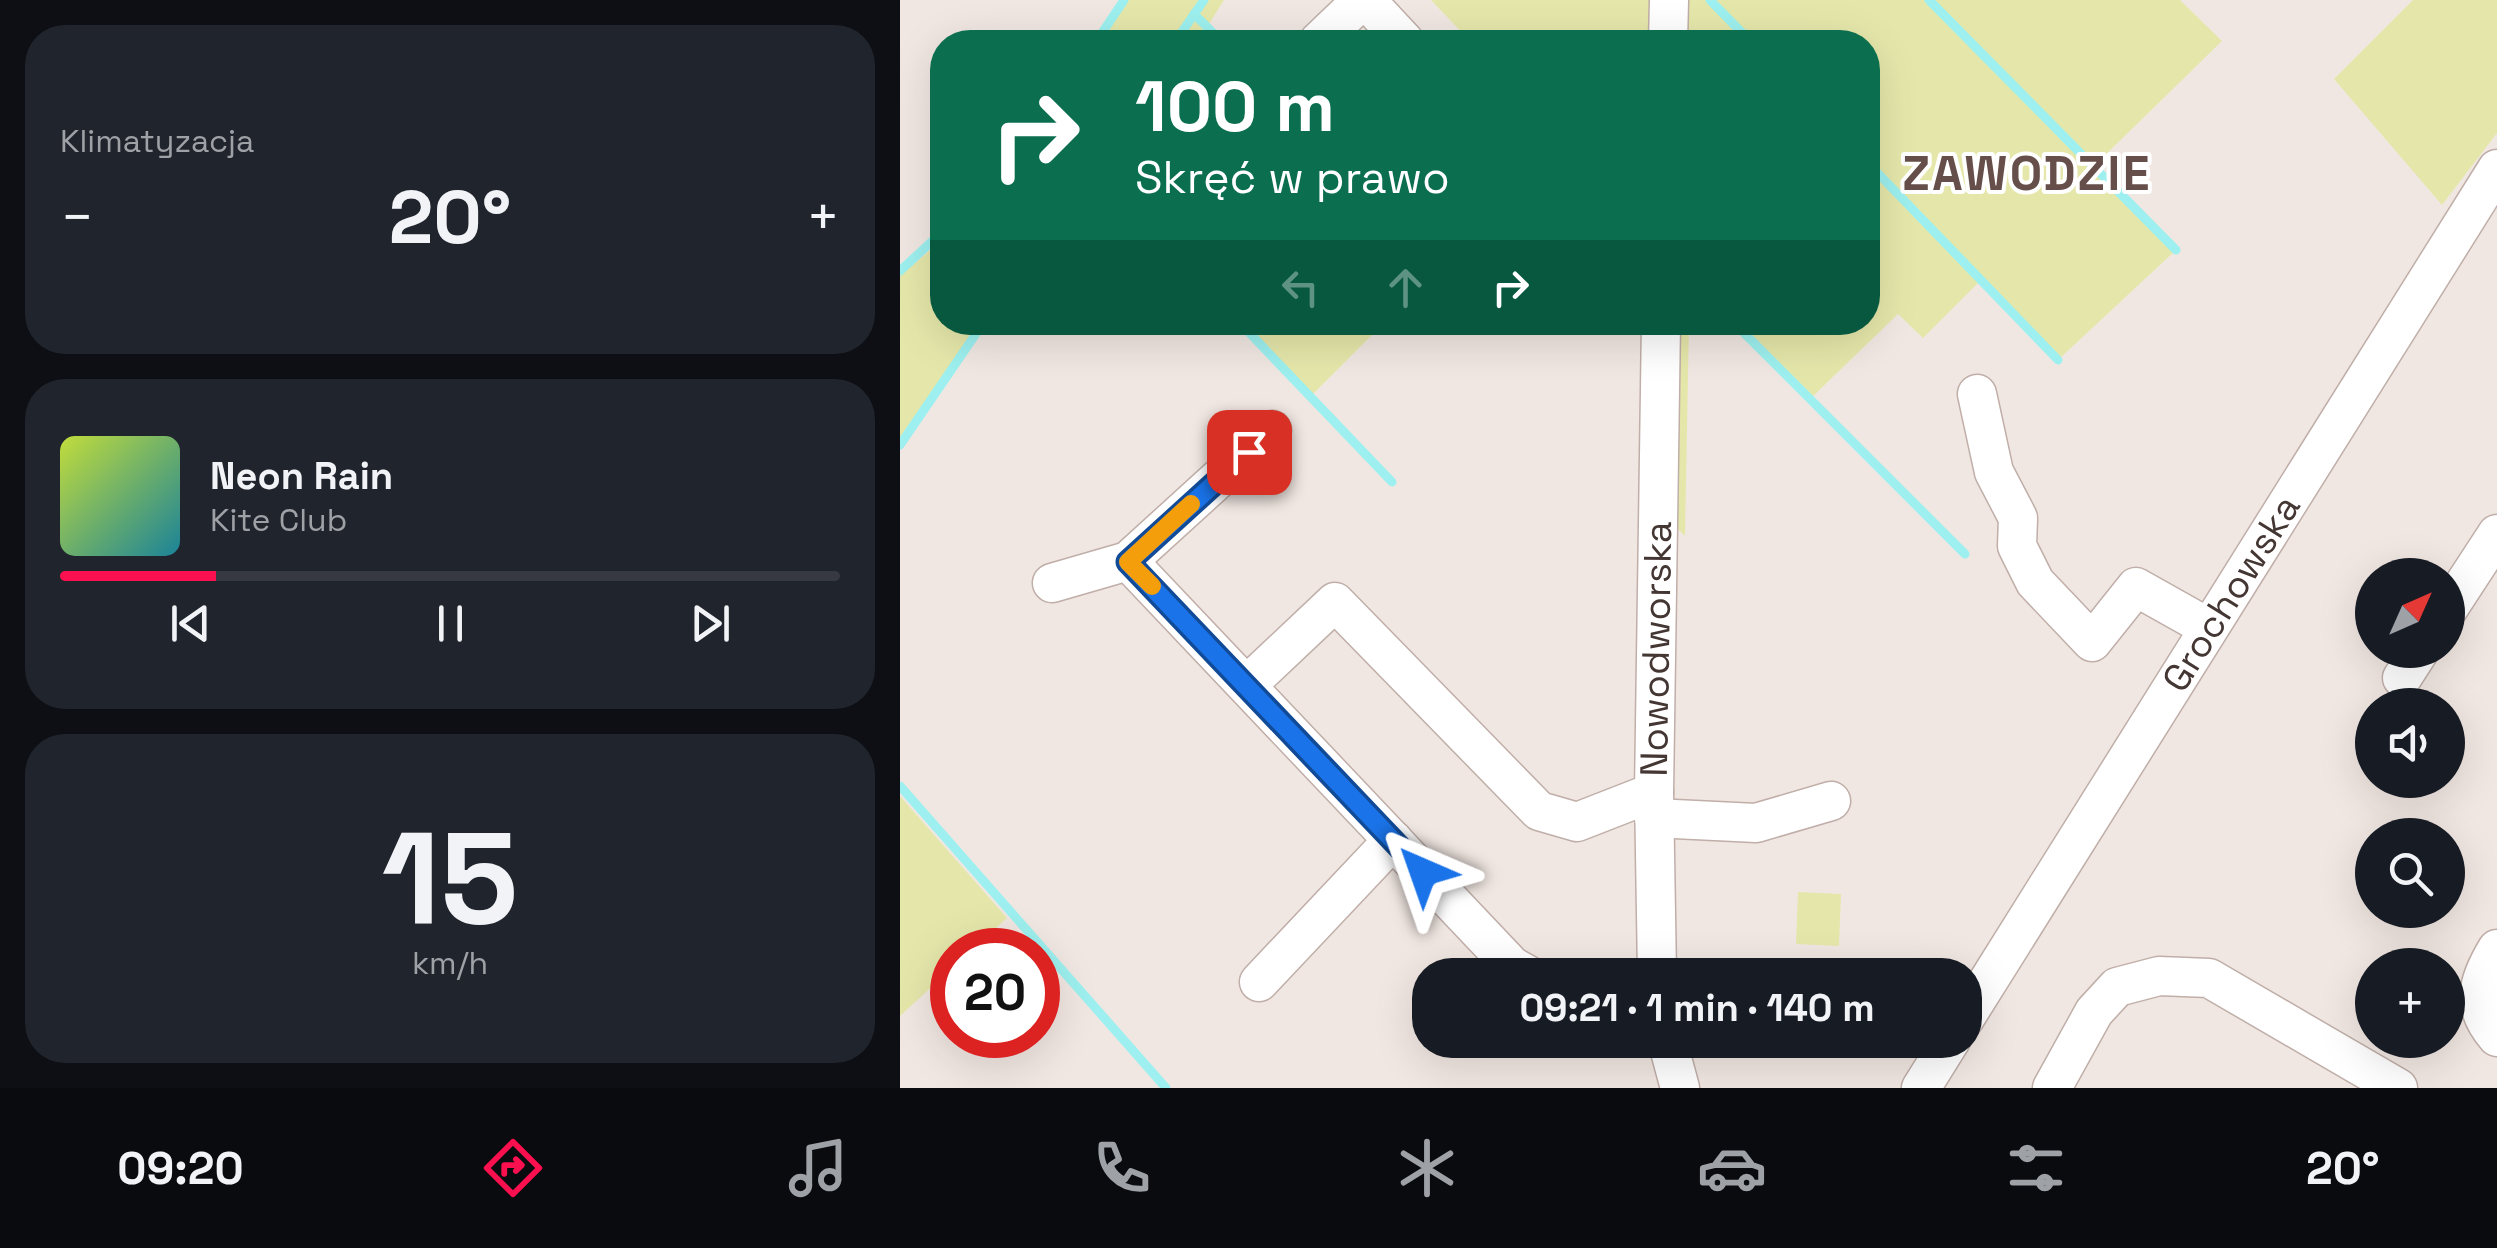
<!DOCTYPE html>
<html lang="pl">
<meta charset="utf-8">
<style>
body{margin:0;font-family:"Space Grotesk",sans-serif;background:#20242c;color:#f1f3f6;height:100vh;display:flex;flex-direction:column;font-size:38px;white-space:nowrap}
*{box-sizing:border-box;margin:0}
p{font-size:32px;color:#9ea1a6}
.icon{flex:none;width:55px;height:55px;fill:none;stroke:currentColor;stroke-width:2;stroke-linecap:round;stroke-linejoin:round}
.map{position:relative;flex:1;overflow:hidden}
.side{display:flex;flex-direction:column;gap:25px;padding:25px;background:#0d0f14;width:900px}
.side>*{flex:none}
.top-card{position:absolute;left:30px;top:30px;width:950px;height:305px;border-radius:40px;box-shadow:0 10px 40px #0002;background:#0b6e4f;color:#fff;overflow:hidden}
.needle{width:65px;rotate:45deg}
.tools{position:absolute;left:1455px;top:558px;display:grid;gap:20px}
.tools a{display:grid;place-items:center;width:110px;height:110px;border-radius:50%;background:#171b24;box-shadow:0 10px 40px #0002;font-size:50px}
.speed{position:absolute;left:30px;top:928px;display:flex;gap:20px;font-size:50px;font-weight:700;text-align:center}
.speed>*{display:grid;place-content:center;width:130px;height:130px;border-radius:50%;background:#171b24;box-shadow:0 10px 40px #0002;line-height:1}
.speed .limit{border:15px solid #d22;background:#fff;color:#111}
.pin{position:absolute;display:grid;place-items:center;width:85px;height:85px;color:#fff;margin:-42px;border-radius:20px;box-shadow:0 5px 15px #0006}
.me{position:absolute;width:110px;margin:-55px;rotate:317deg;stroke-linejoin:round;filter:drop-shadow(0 0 8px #0008)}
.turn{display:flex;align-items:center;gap:35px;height:210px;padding:0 40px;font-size:45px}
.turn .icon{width:130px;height:130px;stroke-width:2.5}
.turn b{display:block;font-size:70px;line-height:85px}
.lanes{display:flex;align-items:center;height:95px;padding:0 40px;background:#0003;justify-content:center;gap:50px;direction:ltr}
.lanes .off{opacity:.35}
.big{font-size:75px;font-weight:600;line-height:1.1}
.side .tile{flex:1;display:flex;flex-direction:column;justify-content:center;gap:15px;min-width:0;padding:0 35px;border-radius:40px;background:#20242c}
.side .dial{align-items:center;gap:0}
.dial b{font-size:130px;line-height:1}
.song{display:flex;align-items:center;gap:30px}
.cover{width:120px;height:120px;border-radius:15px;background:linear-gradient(135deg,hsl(70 70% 55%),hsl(190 70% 35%))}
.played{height:10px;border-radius:5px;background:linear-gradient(90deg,#fb104f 20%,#363941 20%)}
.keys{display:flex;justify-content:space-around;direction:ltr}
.heat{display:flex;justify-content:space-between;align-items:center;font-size:55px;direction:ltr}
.trip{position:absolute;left:512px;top:958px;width:570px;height:100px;border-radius:40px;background:#171b24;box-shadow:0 10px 40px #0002;font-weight:600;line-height:100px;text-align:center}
.tab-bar{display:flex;height:160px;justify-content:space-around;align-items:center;background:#090b0e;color:#9ea1a6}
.tab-bar .icon{width:70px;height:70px}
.tab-bar .active{color:#fb104f}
.tab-bar b{font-size:45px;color:#f1f3f6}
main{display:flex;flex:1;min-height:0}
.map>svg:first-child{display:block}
</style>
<main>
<section class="side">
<div class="tile"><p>Klimatyzacja</p>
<div class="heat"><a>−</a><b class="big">20°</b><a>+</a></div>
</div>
<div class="tile">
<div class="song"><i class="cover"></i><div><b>Neon Rain</b><p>Kite Club</p></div></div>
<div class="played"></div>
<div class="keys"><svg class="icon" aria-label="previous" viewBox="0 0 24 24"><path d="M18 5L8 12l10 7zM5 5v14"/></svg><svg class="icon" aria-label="pause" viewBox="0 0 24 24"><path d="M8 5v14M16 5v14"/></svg><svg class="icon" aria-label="next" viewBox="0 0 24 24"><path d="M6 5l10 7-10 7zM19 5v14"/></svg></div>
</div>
<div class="tile dial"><b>15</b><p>km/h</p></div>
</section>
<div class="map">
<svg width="1597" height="1088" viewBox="0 0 1597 1088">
<rect width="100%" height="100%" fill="#f1e7e2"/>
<g fill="#e5e7aa">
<polygon points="227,0 324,0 307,27 322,42 198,42"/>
<polygon points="531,0 749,0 749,42 571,42"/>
<polygon points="784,0 1280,0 1322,41 1194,166 1276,250 1158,360 1081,280 1023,338 998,314 909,400 834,323 968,322 968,42 784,42"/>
<polygon points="1513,0 1597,0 1597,133 1542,205 1434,79"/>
<polygon points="42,240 42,322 79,323 0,438 0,276"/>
<polygon points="339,323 484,323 410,397"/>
<polygon points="779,323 789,323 785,536 774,525"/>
<polygon points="0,796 107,918 72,950 52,950 52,968 0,1016"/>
<polygon points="898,892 941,894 939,946 896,944"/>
</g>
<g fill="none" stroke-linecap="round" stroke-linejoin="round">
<g stroke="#9df0ef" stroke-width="9">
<polyline points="810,0 851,42"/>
<polyline points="1029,0 1276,250"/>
<polyline points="294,14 322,42"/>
<polyline points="196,42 224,0"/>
<polyline points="275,42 304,0"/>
<polyline points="968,163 1158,360"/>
<polyline points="0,271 42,232"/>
<polyline points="339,322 492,482"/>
<polyline points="833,322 1065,554"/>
<polyline points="0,445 84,322"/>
<polyline points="0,786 266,1088"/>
</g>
<g stroke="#c0aea8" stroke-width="41">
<g id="minor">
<polyline points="466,0 505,42"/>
<polyline points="418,42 462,0"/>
<polyline points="768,42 769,0"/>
<polyline points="1077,394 1094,472 1118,518 1117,546 1135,582 1192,642 1236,587 1309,628"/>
<polyline points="228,561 612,966 628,975"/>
<polyline points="152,583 228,561 372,430"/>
<polyline points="1548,609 1597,534"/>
<polyline points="1502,678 1520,650"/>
<polyline points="347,685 435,602 639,811 677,822 754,792"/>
<polyline points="754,818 856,823 931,801"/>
<path d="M1597,949C1577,982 1570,1006 1597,1037"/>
<polyline points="757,975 754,792 761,322"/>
<polyline points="359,982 493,840"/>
<polyline points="1065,1018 1597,169"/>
<polyline points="767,1040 780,1088"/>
<polyline points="1021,1088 1051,1040"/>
<polyline points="1152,1088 1194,1012 1217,987 1259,976 1309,978 1498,1088"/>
</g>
</g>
<use href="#minor" stroke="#fff" stroke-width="38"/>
</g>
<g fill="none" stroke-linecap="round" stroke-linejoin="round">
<g stroke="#114b97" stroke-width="25">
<polyline id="route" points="349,452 228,562 523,872"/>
</g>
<use href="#route" stroke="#1a73e8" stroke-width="18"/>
<polyline stroke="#f59e0b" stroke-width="18" points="252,586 228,562 291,504"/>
</g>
<g text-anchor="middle" stroke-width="8" stroke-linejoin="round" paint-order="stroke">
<g font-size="38" fill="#433633" stroke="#fff">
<text transform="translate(1331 593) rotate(-58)" y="13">Grochowska</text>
<text transform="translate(756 649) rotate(-89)" y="13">Nowodworska</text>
</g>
<g font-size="48" font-weight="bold" letter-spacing="2.5" fill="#664f4a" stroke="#fff">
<text x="1127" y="190">ZAWODZIE</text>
</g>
</g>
</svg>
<div class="tools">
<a><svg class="needle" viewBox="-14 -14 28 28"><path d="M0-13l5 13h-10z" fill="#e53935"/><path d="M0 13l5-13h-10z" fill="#9ea1a6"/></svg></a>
<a><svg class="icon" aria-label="sound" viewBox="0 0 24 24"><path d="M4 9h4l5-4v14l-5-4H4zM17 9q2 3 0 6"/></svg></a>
<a><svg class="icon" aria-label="search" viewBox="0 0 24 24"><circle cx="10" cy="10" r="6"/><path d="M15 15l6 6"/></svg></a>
<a>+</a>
</div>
<div class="speed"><div class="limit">20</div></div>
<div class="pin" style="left:349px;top:452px;background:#d93025"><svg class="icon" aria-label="arrive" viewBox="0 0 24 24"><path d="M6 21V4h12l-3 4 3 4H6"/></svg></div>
<svg class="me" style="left:523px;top:872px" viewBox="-20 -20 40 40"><path d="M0-17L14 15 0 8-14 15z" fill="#1a73e8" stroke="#fff" stroke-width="4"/></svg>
<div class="trip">09:21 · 1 min · 140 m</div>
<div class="top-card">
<div class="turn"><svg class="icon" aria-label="right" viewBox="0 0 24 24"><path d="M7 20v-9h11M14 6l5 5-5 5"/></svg><div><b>100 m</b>Skręć w prawo</div></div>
<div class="lanes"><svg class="icon off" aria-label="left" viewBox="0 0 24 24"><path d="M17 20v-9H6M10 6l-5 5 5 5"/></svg><svg class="icon off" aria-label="ahead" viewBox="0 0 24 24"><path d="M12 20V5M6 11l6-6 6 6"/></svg><svg class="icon" aria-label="right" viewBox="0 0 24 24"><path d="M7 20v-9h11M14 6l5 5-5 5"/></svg></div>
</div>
</div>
</main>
<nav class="tab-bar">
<b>09:20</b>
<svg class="icon active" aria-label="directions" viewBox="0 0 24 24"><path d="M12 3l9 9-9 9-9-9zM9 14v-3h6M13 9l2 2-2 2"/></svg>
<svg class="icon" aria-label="music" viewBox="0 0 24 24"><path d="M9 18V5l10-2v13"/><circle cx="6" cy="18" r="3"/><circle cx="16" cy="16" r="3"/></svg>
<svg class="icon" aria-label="phone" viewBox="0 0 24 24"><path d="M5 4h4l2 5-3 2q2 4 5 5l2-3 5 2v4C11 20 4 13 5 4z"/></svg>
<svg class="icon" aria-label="climate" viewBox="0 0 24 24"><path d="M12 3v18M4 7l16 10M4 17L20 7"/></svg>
<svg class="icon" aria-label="car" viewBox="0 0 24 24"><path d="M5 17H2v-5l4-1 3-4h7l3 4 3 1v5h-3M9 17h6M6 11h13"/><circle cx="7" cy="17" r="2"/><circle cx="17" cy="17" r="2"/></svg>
<svg class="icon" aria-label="filters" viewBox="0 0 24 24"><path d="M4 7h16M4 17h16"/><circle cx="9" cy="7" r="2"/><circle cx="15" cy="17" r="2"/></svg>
<b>20°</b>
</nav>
